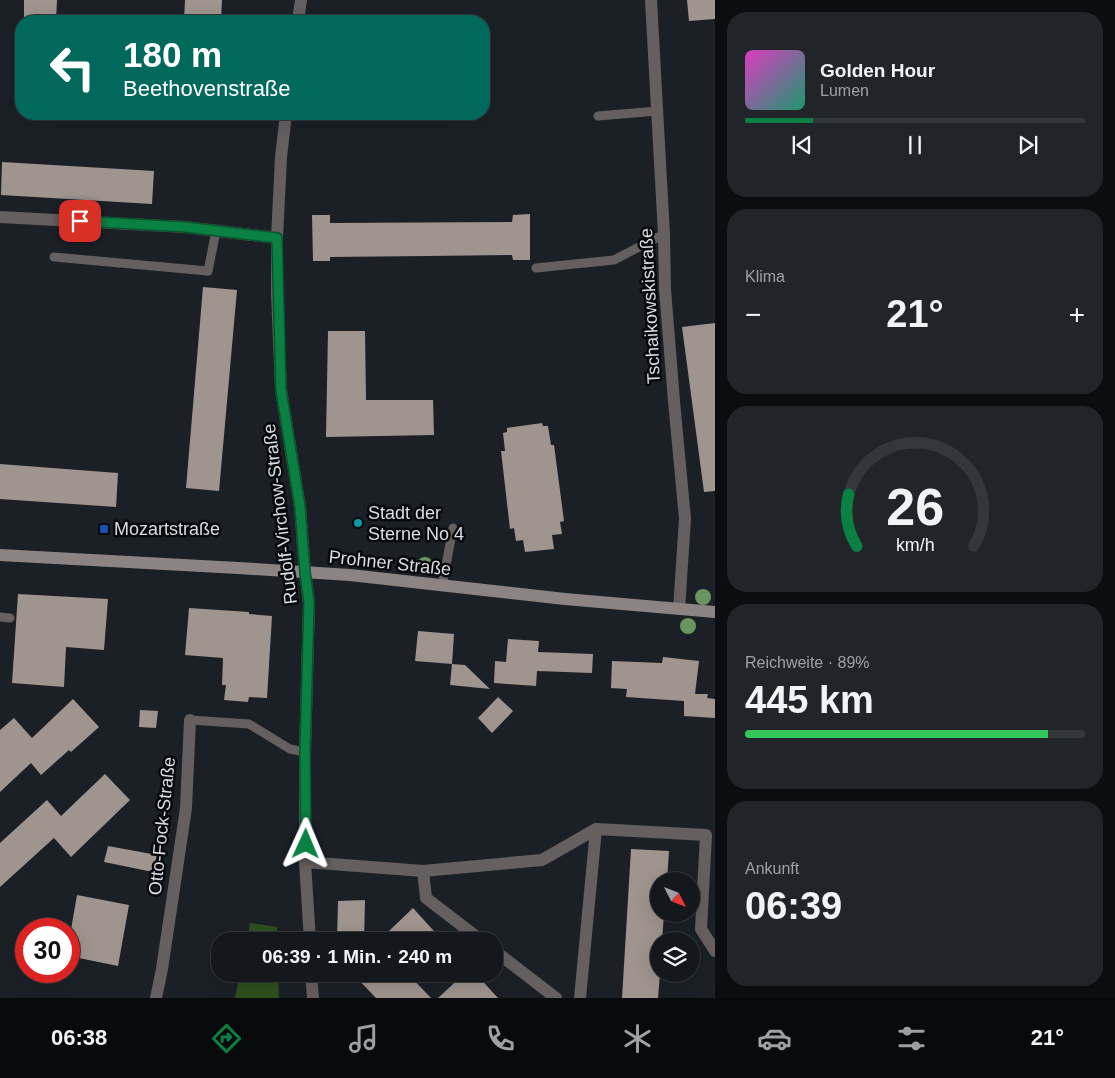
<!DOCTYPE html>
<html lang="de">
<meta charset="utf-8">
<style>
body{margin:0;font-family:Helvetica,sans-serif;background:#21252a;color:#f1f3f6;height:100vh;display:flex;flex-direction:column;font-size:19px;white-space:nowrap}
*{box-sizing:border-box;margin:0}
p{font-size:16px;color:#9da0a4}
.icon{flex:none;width:28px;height:28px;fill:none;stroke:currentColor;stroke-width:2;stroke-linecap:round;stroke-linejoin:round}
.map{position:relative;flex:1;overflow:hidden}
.side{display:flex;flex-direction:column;gap:12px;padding:12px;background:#0b0d10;width:400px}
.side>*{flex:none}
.top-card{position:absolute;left:15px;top:15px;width:475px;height:105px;border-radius:20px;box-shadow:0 5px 20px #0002,0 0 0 1px #33373b;background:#00695c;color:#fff;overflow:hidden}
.needle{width:32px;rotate:132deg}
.fabs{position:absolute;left:650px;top:872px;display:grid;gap:10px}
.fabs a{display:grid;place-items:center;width:50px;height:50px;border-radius:50%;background:#14181d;box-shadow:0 5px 20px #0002,0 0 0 1px #33373b;font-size:25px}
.speed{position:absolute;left:15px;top:918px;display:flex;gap:10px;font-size:25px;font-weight:700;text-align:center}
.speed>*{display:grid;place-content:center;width:65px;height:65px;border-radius:50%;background:#14181d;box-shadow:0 5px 20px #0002,0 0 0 1px #33373b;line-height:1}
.speed .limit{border:8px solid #d22;background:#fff;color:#111}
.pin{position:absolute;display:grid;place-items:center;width:42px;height:42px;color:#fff;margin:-21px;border-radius:10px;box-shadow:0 2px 8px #0006}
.me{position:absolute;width:55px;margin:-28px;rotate:1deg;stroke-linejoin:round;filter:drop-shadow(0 0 4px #0008)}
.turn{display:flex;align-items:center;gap:18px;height:105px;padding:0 25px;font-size:22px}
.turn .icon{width:65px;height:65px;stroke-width:2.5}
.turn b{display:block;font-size:35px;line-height:42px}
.big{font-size:38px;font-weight:600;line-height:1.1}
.side .card{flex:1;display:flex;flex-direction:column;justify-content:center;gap:8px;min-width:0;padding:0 18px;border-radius:20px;background:#21252a}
.side .dial{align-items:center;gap:0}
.dial svg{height:130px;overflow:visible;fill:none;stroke:#33373b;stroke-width:7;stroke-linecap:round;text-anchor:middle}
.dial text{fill:#f1f3f6;stroke:none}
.song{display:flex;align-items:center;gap:15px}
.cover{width:60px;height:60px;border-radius:8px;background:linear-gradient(135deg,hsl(310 70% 55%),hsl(160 70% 35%))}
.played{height:5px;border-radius:2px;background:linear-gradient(90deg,#0b8043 20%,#33373b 20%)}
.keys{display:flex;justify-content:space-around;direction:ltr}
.heat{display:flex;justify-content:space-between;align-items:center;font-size:28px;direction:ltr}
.charge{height:8px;border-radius:4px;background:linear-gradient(90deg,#34c759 89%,#33373b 0)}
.trip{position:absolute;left:211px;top:932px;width:292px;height:50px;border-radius:20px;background:#14181d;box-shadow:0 5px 20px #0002,0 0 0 1px #33373b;font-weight:600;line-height:50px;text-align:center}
.dock{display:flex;height:80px;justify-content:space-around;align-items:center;background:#080a0c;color:#9da0a4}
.dock .icon{width:35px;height:35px}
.dock .current{color:#0b8043}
.dock b{font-size:22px;color:#f1f3f6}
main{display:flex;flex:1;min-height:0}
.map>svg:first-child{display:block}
</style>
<main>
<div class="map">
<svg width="715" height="998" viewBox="0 0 715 998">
<rect width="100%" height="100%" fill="#1b2027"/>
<g fill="#2d501d">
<polygon points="250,923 277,927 277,941 247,941"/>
<polygon points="240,974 278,974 279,998 235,998"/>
</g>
<g fill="#9f948e">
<polygon points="24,0 57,0 56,21 24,21"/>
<polygon points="185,0 222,0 221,21 184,21"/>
<polygon points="687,0 715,0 715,19 689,21"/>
<polygon points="2,162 154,171 152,204 1,195"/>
<polygon points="530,214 530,260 513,260 512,255 427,256 330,257 330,261 313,261 312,215 330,215 330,223 512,222 513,215"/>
<polygon points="203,287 237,290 219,491 186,488"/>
<polygon points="715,323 715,491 704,492 682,327"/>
<polygon points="328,331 365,331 366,400 433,400 434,435 326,437"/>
<polygon points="542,423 543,426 548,426 551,445 554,445 564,521 560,522 562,534 552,535 554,549 525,552 523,540 516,541 514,528 510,529 501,451 505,451 503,433 507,432 507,428"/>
<polygon points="0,464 118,473 116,507 0,499"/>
<polygon points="18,594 108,599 104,650 66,647 64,687 12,683"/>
<polygon points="189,608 249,612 249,614 272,616 267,698 249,697 248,702 224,700 226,685 222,685 223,658 185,655"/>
<polygon points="418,631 454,634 452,664 415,661"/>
<polygon points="508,639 539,641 538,652 593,654 592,673 537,671 536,686 494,683 495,661 506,662"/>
<polygon points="663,657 699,661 695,694 708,694 707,698 715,699 715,718 684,716 684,701 626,697 627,689 611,688 612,661 662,663"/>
<polygon points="452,664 465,665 490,689 450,685"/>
<polygon points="498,697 513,711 492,733 478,718"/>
<polygon points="73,699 99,727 71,752 69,750 41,775 31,763 0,792 0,730 14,718 32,738"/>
<polygon points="140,710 158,711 156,728 139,727"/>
<polygon points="105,774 130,800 71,857 54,838 0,887 0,843 47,800 61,816"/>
<polygon points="108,846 157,855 153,872 104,862"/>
<polygon points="631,849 669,851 667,881 659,881 659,914 664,914 662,941 659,941 660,974 658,998 622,998"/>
<polygon points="77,895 129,905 118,966 69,956 69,941"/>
<polygon points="365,900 364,941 337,941 338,901"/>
<polygon points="413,908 443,941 399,941 389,931"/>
<polygon points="353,974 408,974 431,998 376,998"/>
<polygon points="464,974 476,974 498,998 438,998"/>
</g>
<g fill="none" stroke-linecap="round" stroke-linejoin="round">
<g stroke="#655f5f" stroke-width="9">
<polyline points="598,116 658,111"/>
<polyline points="54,257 208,271 216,231"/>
<polyline points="536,268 614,260 664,234"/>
<polyline points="442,586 453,528"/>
<polyline points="0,617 10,618"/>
<polyline points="190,720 249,724 290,749 305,752"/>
</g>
<g stroke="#655f5f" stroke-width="12">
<polyline points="651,0 664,234 665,289 674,401 685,519 679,609"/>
<polyline points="298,21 301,0"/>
<polyline points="286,114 281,157 277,238 277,293 281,390 300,507 305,572 309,603 305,752 305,862 310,941"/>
<polyline points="0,217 185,227 277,238"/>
<polyline points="305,862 423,871 426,898 482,941"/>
<polyline points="423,871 542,860 596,829"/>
<polyline points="495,951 556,998"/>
<polyline points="311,974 313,998"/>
<polyline points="156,998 162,969 186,808 190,720"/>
<polyline points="580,998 596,829 706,835 701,929 715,951"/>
</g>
<polyline stroke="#8c8383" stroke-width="12" points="0,555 238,568 350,575 565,599 715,612"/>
</g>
<g fill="#6a955f">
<circle cx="425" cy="565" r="8"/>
<circle cx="703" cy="597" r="8"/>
<circle cx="688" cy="626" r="8"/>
</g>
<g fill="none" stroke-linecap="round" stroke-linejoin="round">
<g stroke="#07532c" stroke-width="12">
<polyline id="route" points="80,221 185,227 277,238 281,390 300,507 305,572 309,602 305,752 306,844"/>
</g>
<use href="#route" stroke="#0b8043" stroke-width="9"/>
</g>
<circle fill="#0f9aa8" stroke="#08090d" stroke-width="2" cx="358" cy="523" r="5"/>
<rect fill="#1a4fb4" stroke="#08090d" stroke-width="2" x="99" y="524" width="10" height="10" rx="2.5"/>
<g text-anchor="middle" stroke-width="5" stroke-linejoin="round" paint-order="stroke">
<g font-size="18" fill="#dadde3" stroke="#08090d">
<text transform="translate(650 306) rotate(-93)" y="6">Tschaikowskistraße</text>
<text transform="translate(280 514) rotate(-97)" y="6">Rudolf-Virchow-Straße</text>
<text transform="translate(390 563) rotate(6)" y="6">Prohner Straße</text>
<text transform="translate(162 826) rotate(-84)" y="6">Otto-Fock-Straße</text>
</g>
<g font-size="18" fill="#dadde3" stroke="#08090d" text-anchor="start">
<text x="368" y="519">Stadt der<tspan x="368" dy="21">Sterne No 4</tspan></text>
<text x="114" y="535">Mozartstraße</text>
</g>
</g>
</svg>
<div class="fabs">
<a><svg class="needle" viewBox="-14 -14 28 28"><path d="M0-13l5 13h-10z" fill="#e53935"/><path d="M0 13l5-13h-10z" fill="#9da0a4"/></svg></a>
<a><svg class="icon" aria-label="layers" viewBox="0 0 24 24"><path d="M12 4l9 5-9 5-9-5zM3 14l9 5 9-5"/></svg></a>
</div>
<div class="speed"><div class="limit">30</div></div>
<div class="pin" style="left:80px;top:221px;background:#d93025"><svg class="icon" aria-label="arrive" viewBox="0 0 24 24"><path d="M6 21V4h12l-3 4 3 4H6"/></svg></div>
<svg class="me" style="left:306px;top:844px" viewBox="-20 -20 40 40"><path d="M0-17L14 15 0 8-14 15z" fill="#0b8043" stroke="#fff" stroke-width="4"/></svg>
<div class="trip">06:39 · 1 Min. · 240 m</div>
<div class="top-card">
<div class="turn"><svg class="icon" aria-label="left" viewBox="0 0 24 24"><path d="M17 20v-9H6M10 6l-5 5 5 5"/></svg><div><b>180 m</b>Beethovenstraße</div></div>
</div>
</div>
<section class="side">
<div class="card">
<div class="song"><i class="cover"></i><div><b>Golden Hour</b><p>Lumen</p></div></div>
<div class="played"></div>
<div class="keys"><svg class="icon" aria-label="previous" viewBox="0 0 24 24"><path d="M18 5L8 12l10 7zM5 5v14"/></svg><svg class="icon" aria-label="pause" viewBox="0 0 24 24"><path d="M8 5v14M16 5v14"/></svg><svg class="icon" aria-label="next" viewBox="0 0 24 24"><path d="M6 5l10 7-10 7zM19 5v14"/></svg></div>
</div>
<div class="card"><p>Klima</p>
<div class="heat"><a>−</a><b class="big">21°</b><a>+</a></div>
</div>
<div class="card dial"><svg viewBox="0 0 100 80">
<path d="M14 69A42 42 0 1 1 86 69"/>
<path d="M14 69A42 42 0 0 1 9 37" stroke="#0b8043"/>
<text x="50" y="56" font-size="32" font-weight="700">26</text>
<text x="50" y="72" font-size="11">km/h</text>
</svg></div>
<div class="card"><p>Reichweite · 89%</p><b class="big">445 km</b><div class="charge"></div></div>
<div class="card"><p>Ankunft</p><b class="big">06:39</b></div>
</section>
</main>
<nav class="dock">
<b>06:38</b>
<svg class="icon current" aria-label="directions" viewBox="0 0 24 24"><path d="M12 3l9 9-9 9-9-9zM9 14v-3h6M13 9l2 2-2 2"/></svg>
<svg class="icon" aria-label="music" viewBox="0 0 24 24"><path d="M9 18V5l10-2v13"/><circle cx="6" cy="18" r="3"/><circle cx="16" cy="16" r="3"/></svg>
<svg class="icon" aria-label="phone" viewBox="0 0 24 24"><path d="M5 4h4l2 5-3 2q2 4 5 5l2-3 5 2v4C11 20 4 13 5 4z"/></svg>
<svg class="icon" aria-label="climate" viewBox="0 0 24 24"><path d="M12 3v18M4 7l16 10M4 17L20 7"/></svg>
<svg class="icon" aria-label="car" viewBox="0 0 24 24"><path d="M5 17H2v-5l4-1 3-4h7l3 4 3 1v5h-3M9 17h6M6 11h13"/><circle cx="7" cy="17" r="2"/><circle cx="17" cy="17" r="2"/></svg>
<svg class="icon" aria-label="filters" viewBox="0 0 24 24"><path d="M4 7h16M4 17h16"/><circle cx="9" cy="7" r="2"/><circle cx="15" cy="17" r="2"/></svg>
<b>21°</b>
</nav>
